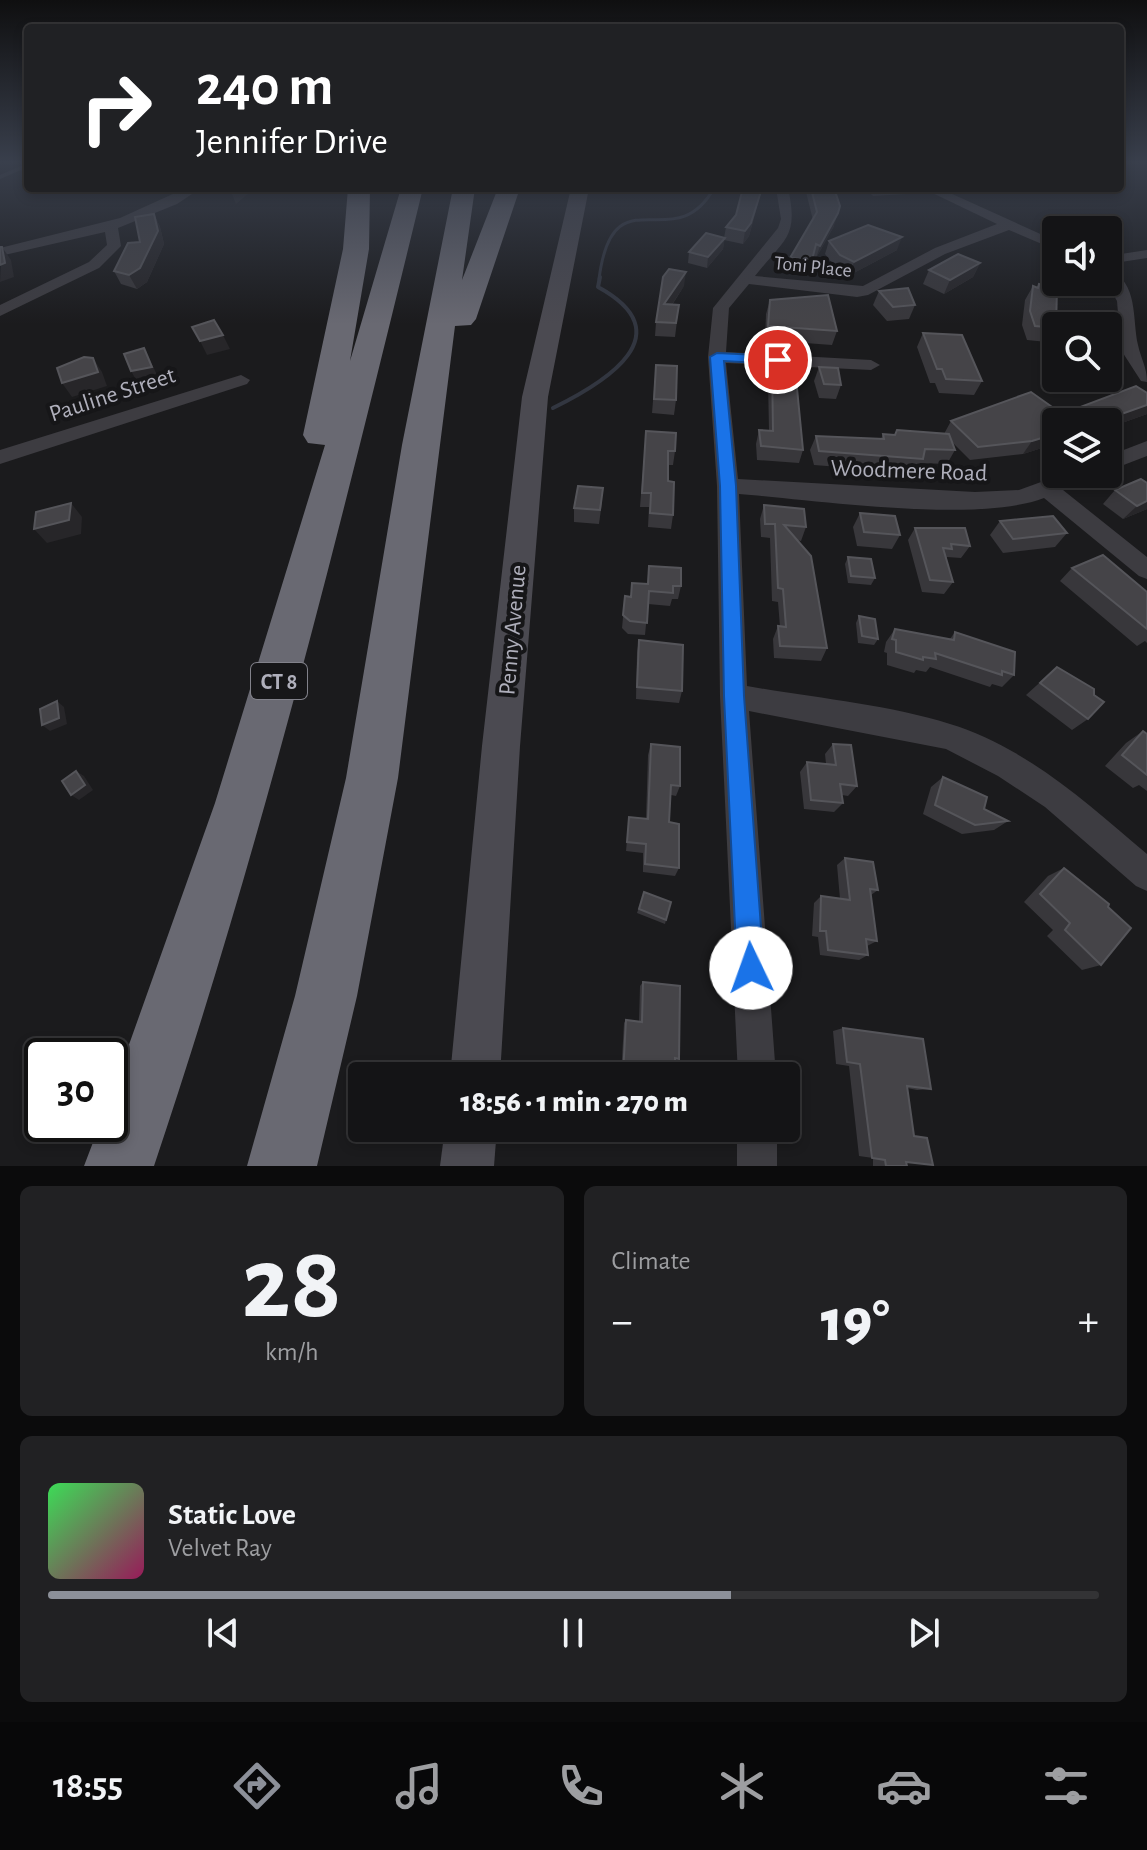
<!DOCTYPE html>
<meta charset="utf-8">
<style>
body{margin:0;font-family:"Alegreya Sans",sans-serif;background:#212123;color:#f1f3f6;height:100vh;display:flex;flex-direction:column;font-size:30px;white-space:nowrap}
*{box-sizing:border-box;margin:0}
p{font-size:26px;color:#9d9ea1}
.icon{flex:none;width:44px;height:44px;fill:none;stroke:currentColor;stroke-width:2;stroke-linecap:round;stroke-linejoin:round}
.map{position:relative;height:1166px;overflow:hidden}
.drawer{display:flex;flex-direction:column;gap:20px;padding:20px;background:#0b0b0c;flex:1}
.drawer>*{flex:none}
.guide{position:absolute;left:24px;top:24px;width:1100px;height:168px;border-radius:8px;box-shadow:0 4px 12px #0003,0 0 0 2px #333335;background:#202124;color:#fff;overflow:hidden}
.tools{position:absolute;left:1042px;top:216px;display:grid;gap:16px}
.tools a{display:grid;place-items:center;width:80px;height:80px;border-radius:8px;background:#141416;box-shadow:0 4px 12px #0003,0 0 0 2px #333335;font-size:40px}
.speed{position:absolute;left:24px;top:1038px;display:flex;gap:16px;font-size:40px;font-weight:700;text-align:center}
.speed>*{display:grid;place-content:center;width:104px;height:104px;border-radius:50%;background:#141416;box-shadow:0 4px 12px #0003,0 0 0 2px #333335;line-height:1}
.speed .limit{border:4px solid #111;border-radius:12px;background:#fff;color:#111}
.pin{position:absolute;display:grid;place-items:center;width:68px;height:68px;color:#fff;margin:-34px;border:4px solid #fff;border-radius:50%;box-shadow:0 2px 8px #0007}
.me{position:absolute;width:88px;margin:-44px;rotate:357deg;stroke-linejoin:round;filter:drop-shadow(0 0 6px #0008)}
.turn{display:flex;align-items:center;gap:28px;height:168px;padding:0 40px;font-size:36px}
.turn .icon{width:104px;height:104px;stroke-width:2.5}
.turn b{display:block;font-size:56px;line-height:68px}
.big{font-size:60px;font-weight:800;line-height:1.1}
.drawer .card{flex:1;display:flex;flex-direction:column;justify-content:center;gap:12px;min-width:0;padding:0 28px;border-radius:12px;background:#212123}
.drawer .dial{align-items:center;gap:0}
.dial b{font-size:104px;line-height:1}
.song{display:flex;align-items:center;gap:24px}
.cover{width:96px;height:96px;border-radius:12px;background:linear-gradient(135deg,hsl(130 70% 55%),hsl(330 70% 35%))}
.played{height:8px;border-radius:4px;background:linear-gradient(90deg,#8c9099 65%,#333335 65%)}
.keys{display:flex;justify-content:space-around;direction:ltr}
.heat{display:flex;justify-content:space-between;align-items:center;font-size:44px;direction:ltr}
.drawer .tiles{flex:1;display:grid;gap:20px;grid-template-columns:1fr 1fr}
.card:last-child{grid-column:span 2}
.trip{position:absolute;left:348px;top:1062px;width:452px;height:80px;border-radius:8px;background:#141416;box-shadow:0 4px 12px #0003,0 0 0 2px #333335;font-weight:800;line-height:80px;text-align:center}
.menu{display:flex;height:128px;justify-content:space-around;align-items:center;background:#080809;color:#9d9ea1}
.menu .icon{width:56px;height:56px}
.menu .selected{color:#8c9099}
.menu b{font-size:36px;color:#f1f3f6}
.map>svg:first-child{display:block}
</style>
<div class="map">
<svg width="1147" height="1166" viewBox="0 0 1147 1166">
<rect width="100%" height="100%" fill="#1b1b1d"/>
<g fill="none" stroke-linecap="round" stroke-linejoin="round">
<path stroke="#323640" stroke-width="3" d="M599,279C613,170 674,260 714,188"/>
<path stroke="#323640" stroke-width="4" d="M553,408C606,382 684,334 598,287L600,277"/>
<polygon fill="#3d3c41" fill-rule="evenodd" points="28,163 28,167 0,179 0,175"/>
<g fill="#3d3c41" fill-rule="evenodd">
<polygon points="186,188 201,188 177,204 118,228 121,246 99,268 0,316 0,305 89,262 107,245 105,232 0,256 0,248 120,218"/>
<path d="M776,188H788C799,238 785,238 755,276L863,286L935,248L997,224L922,188H939L1056,241V250L1009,230L945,254L868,295L857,297L749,284L729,308L726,352L871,360L880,365L871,370L726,363L738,479L975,492L1019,490L1063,474H1094L1091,479L1063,490L1147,557V579L1139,576L1044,498C976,524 816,500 739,494L747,686C814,698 886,704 950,724C1026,747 1088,804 1147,854V891L1136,886L1045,807L998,776L946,749L749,711L776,1076H738L720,696L717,486L708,357L713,308L778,228L781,219Z"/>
<polygon points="1147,250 1147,258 1108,264 1108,256"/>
<path d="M1108,270C1139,281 1132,320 1138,345C1141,359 1147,367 1147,382L1141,381L1121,350L1117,301L1106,282Z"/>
<polygon points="241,375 250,380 247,384 0,464 0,450"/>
<polygon points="1147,441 1147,456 1108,471 1108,456"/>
<rect x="737" y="1128" width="40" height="38"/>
</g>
<g fill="#4b4a51" fill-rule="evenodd">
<polygon points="571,188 589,188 548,397 520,746 500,1076 450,1076 482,746 522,397"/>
<polygon points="445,1128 497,1128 494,1166 440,1166"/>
</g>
<g fill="#696972" fill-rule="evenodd">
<path d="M348,188H370L369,249L350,361L401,188H423C343,517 262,845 154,1166H84L100,1124H110V1098L215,803L325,445L308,443L303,435L343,249Z"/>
<polygon points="453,188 475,188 462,280 498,188 520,188 476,319 471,325 455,326 398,778 357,996 317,1166 247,1166 295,996 346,778 402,445"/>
</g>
</g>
<g fill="#38373b">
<polygon points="738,188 762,188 749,236 743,244 724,240 723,249 707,268 688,263 689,252 724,238 726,227 736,215 742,191 738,191"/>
<polygon points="805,188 834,188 834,226 816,258 813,257 808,272 787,271 790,258 813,220"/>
<polygon points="865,188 908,188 906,194 873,196"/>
<polygon points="154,214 160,227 164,244 147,282 137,289 121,284 114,271 140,242"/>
<polygon points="829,241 897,250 850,275 836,268 825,254"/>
<polygon points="980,263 973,277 944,294 923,284 929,270"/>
<polygon points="1039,284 1056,328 1047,342 1027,340 1022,325 1025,300 1033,286 1037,287"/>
<polygon points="684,286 672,305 679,305 675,337 655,336 656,322"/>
<polygon points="879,291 915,305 909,319 887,321 873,305"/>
<polygon points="770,300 837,331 832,345 765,340 766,314"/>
<polygon points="923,333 982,381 974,395 939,393 935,383 930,383 917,347"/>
<polygon points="656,365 676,400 674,415 652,413"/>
<polygon points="772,366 803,450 799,463 757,460 756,444 759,430 769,431 768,380"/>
<polygon points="819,367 841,385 836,399 819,398 814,381"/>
<polygon points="1062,414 1147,414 1108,428 1108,422 1056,422 1056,447 1049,449 1045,447 1023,454 970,460 952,442 955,450 947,464 920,463 915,473 814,465 810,450 816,436 881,439 883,434 895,435 944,434 951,421"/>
<polygon points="646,431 675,451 673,465 668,465 668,481 673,515 671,529 648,527 649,507 640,507"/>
<polygon points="1115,490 1147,509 1123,519 1103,504"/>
<polygon points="602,502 599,524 574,522 574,508"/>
<polygon points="764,505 806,527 801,541 797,540 827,648 821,661 774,658 773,639 778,626 780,627 778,602 772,601 770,538 761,537 760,519"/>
<polygon points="860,513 900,535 892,549 857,546 853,527"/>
<polygon points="1000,521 1067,533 1055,547 1003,553 990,535"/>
<polygon points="915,528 970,546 961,558 947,557 946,559 953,582 944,594 922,592 908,540"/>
<polygon points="848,557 875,578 871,585 848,583 845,564"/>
<polygon points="649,566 681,586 678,599 672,599 670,606 648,604 645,635 628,634 622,628 625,596 631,597 647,584"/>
<polygon points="1072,568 1147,592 1147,643 1145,641 1137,646 1060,581"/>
<polygon points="859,616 878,639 874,645 858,643 856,623"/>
<polygon points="895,629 950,639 955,632 1014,675 1002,687 992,684 990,687 930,667 926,672 916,670 914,673 887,665 887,653 884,652 886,642"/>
<polygon points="639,640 682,691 679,703 636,699 637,652"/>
<polygon points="1057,667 1088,719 1072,730 1026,695"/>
<polygon points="1143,731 1147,734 1147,791 1139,785 1133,788 1105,766 1126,743"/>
<polygon points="651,744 680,786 676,796 671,795 669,822 679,868 675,876 643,872 643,853 626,851 629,817 646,819 648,755"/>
<polygon points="833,744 857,786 848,796 842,795 843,803 834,812 804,809 800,772 807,762 826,764 825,754"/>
<polygon points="943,777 984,809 1008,821 994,830 962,834 923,814 931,787"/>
<polygon points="845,858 878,890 871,895 877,941 867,946 868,955 859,960 820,955 818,937 812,936 814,903 821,896 840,899 837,865"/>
<polygon points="1064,868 1108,907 1101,965 1082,970 1047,936 1053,930 1024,902 1048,876"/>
<polygon points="644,892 666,920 665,924 637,913"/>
<polygon points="643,982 679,1059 675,1060 675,1076 621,1076 624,1023 626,1020 639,1022 640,986"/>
<polygon points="843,1028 931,1089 917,1090 907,1088 907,1166 873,1166 873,1158 859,1156 849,1066 836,1064 833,1031"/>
</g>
<g fill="#272629">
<polygon points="235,188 255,188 236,204 231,192"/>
<polygon points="762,188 749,236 743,244 745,231"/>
<polygon points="838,213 834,226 816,258 820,246"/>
<polygon points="154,214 160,227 164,244 147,282 137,289 129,275"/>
<polygon points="902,237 897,250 850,275 854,262"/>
<polygon points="725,238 723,249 707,268 708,257"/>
<polygon points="2,247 11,260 14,277 0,282"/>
<polygon points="980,263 973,277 944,294 950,280"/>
<polygon points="686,272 684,286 663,318 664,304"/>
<polygon points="223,335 230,349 207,355 200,341"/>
<polygon points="144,348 160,381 139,385 131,371"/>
<polygon points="93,358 102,372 107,386 72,397 62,383"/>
<polygon points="1147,405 1147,414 1108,428 1108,422 1099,422"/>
<polygon points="1055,434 1045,447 1023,454 1032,441"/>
<polygon points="1056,439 1056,447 1049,449"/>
<polygon points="1147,501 1147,509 1123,519 1137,506"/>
<polygon points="71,503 82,517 81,534 47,543 34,529"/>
<polygon points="57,701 64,707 67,724 50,731 42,725"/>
<polygon points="76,771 84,776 93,790 79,800 71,795"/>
</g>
<g fill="#454448" stroke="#55555a" stroke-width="2">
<polygon points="743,188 762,188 751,223 745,231 726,227 736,215"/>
<polygon points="811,188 834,188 840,206 838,213 820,246 816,244 812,260 790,258 817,212"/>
<polygon points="154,214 158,231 140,268 129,275 114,271 128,243 140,242 135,217"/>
<polygon points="868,225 902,237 854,262 840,255 829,241"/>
<polygon points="706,233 725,238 708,257 689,252"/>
<polygon points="0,247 2,247 5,263 0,265"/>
<polygon points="958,254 980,263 950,280 929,270"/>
<polygon points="669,269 686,272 664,304 679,305 676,323 656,322 663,277"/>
<polygon points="1039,284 1057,288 1056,328 1035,326 1030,311 1033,286 1038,288"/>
<polygon points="908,288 915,305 893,307 879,291"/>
<polygon points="828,295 837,331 768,326 770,300"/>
<polygon points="214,320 223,335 200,341 192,327"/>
<polygon points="923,333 962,335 982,381 946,379 942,369 937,369"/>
<polygon points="144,348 152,367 131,371 124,354"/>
<polygon points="84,357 93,358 98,372 62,383 57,368"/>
<polygon points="656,365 677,366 676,400 654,399"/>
<polygon points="772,366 795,368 803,450 761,446 759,430 773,431"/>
<polygon points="819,367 838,368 841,385 824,384"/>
<polygon points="1136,386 1147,393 1147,405 1099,422 1056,422 1056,435 1055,434 1032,441 978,447 951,421 1031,392 1062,414"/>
<polygon points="897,430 949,434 955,450 925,449 923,459 819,451 816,436 884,439 883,434 895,435"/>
<polygon points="646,431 676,433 675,451 668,451 668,481 674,482 673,515 650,513 651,493 642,493"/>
<polygon points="1141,479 1147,483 1147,501 1137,506 1115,490"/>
<polygon points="578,486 603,488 600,510 574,508"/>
<polygon points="71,503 69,520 34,529 36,512"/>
<polygon points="764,505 804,509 806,527 784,525 811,556 827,648 780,646 778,626 786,627 783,589 778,588 775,524 765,524"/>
<polygon points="860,513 895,516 900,535 864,532"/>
<polygon points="1053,516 1067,533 1013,539 1000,521"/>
<polygon points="915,528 965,528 970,546 951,544 952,549 943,548 953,582 930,580"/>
<polygon points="1103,555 1147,592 1147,629 1072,568"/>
<polygon points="848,557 871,559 875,578 851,576"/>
<polygon points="649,566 681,568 681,586 673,586 673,593 649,591 647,623 630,621 623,615 625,596 631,597 632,583 648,584"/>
<polygon points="859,616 875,619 878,639 862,636"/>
<polygon points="895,629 954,640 955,632 1015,652 1014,675 1002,671 1002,675 935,653 936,659 923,657 923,660 896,652 896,640 892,639"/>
<polygon points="639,640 683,645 682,691 637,687"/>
<polygon points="1057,667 1094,689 1094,695 1104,702 1088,719 1040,683"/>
<polygon points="57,701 59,718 42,725 40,709"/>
<polygon points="1143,731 1147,734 1147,775 1122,755"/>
<polygon points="651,744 680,747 680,786 671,785 669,822 679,824 679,868 645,864 646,844 627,842 629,817 648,819"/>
<polygon points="833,744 851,745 857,786 840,784 843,803 811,800 807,762 836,765"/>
<polygon points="76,771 85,785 71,795 62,781"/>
<polygon points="943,777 987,797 984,809 1008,821 975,825 935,805"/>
<polygon points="845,858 873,862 878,890 870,889 877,941 866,939 868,955 828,950 826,931 820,931 821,896 850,900"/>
<polygon points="1064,868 1109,904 1108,907 1131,928 1101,965 1065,930 1070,923 1040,894"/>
<polygon points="644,892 671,902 666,920 639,909"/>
<polygon points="643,982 680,986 679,1059 675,1058 675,1076 623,1075 626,1020 642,1022"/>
<polygon points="843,1028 923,1039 931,1089 907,1086 914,1136 927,1138 933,1165 906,1162 907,1166 886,1166 885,1160 872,1158 860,1064 847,1062"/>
</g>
<linearGradient id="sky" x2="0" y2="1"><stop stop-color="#0f0f10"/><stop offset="0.5" stop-color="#393f4c"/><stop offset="1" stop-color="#393f4c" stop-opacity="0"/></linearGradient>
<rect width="1147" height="324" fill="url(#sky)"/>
<polygon fill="#1a73e8" stroke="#114b97" stroke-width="2" points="717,353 778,356 785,360 778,364 724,361 736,486 744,696 764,968 760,978 751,981 741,978 737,968 724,696 720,486 710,357"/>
<g text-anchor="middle" stroke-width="8" stroke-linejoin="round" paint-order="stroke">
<g font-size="20" fill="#afafbb" stroke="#161618">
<text transform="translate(813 266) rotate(6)" y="7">Toni Place</text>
</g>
<rect fill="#161618" stroke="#81818a" stroke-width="2" x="251" y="663" width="56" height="36" rx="6"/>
<g font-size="22" font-weight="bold" fill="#afafbb">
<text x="279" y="689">CT 8</text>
</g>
<g font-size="24" fill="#afafbb" stroke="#161618">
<text transform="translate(112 394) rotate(-18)" y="8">Pauline Street</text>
<text transform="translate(909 470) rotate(2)" y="8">Woodmere Road</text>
<text transform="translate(512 630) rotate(-85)" y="8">Penny Avenue</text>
</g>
</g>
</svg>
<div class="tools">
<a><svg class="icon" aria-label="sound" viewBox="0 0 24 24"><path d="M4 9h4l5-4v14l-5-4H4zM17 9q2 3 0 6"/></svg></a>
<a><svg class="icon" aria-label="search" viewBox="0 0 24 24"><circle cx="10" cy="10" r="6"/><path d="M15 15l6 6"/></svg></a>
<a><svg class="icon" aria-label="layers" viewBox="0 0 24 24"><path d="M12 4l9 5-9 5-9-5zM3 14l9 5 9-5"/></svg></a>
</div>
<div class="speed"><div class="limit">30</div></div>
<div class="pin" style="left:778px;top:360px;background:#d93025"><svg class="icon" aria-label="arrive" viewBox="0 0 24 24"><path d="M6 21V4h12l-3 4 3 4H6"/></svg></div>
<svg class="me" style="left:751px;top:968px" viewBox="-20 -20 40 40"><circle r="19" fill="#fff"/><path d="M0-13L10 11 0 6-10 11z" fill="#1a73e8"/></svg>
<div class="trip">18:56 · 1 min · 270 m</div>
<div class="guide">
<div class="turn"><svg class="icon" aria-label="right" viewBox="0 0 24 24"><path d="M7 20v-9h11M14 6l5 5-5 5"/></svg><div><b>240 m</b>Jennifer Drive</div></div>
</div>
</div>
<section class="drawer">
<div class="tiles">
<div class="card dial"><b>28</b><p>km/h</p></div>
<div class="card"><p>Climate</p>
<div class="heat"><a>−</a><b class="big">19°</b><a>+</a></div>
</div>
<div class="card">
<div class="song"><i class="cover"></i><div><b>Static Love</b><p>Velvet Ray</p></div></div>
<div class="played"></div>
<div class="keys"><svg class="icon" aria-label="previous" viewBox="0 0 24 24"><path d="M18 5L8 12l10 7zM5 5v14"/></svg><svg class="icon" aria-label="pause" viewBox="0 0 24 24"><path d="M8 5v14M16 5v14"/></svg><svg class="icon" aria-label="next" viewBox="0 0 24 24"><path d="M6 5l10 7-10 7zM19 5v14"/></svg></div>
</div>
</div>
</section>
<nav class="menu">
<b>18:55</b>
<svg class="icon selected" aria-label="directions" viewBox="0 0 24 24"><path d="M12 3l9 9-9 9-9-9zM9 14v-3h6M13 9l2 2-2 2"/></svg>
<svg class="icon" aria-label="music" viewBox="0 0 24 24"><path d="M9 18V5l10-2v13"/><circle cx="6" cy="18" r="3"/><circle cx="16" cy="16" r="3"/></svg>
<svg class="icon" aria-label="phone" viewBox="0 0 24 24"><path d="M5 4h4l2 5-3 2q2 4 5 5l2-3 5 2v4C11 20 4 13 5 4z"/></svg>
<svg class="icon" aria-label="climate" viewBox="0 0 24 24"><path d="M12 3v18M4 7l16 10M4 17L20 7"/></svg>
<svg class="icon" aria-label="car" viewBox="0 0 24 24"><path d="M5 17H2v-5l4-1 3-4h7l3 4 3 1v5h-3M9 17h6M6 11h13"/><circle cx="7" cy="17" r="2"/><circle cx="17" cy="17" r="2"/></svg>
<svg class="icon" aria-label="filters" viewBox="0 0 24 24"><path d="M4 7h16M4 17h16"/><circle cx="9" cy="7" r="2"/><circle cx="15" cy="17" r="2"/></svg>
</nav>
